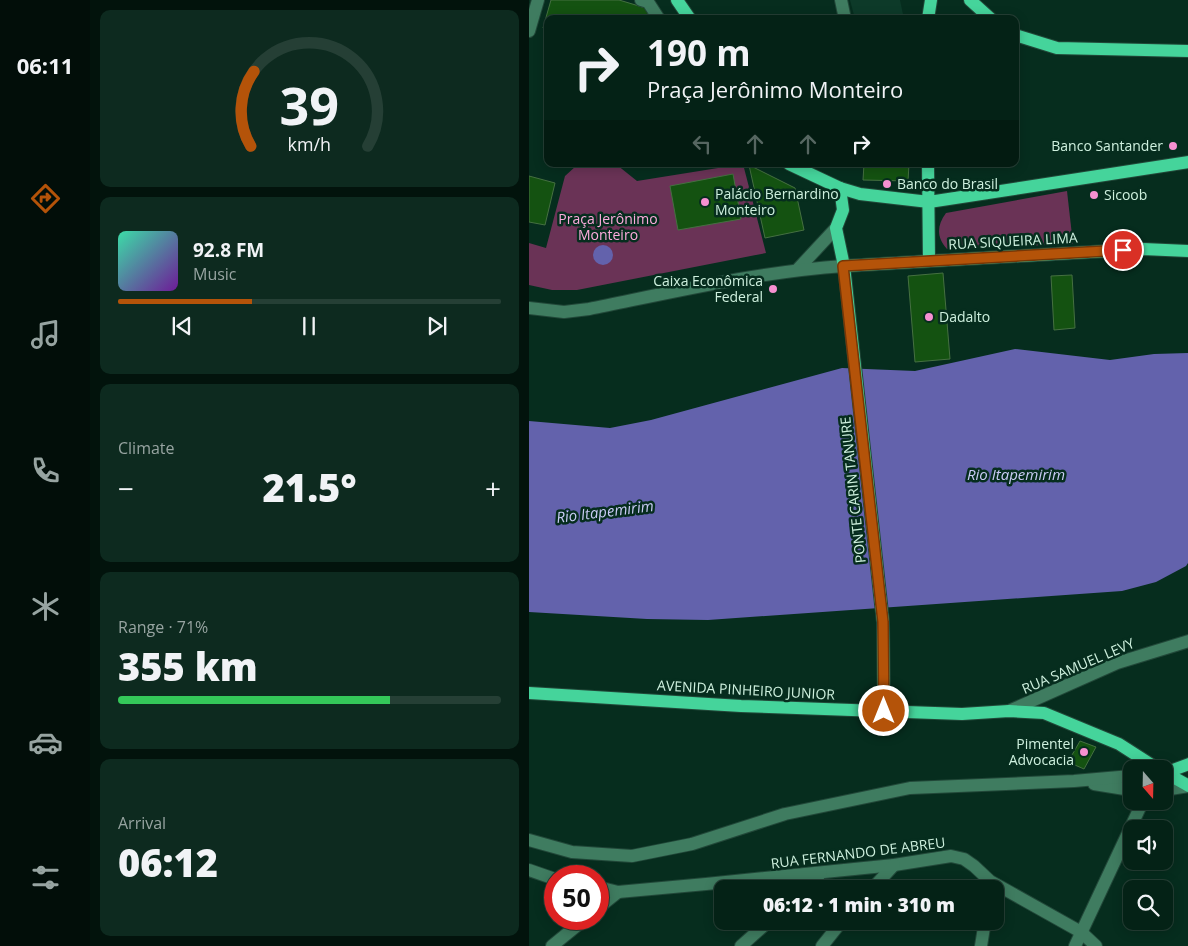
<!DOCTYPE html>
<meta charset="utf-8">
<style>
body{margin:0;font-family:"Open Sans",sans-serif;background:#0d2a1f;color:#f1f3f6;height:100vh;display:flex;flex-direction:column;font-size:19px;white-space:nowrap}
*{box-sizing:border-box;margin:0}
p{font-size:16px;color:#97a4a1}
.icon{flex:none;width:28px;height:28px;fill:none;stroke:currentColor;stroke-width:2;stroke-linecap:round;stroke-linejoin:round}
.map{position:relative;flex:1;overflow:hidden}
.panel{display:flex;flex-direction:column;gap:10px;padding:10px;background:#02130c;width:439px}
.panel>*{flex:none}
.guide{position:absolute;left:15px;top:15px;width:475px;height:152px;border-radius:10px;box-shadow:0 2px 12px #0003,0 0 0 1px #253f35;background:#042216;color:#f1f3f6;overflow:hidden}
.needle{width:32px;rotate:160deg}
.fabs{position:absolute;left:594px;top:760px;display:grid;gap:10px}
.fabs a{display:grid;place-items:center;width:50px;height:50px;border-radius:10px;background:#042216;box-shadow:0 2px 12px #0003,0 0 0 1px #253f35;font-size:25px}
.speed{position:absolute;left:15px;top:865px;display:flex;gap:10px;font-size:25px;font-weight:700;text-align:center}
.speed>*{display:grid;place-content:center;width:65px;height:65px;border-radius:50%;background:#042216;box-shadow:0 2px 12px #0003,0 0 0 1px #253f35;line-height:1}
.speed .limit{border:8px solid #d22;background:#fff;color:#111}
.pin{position:absolute;display:grid;place-items:center;width:42px;height:42px;color:#fff;margin:-21px;border:2px solid #fff;border-radius:50%;box-shadow:0 1px 5px #0007}
.me{position:absolute;width:55px;margin:-28px;rotate:0deg;stroke-linejoin:round;filter:drop-shadow(0 0 4px #0008)}
.turn{display:flex;align-items:center;gap:18px;height:105px;padding:0 20px;font-size:22px}
.turn .icon{width:65px;height:65px;stroke-width:2.5}
.turn b{display:block;font-size:35px;line-height:42px}
.lanes{display:flex;align-items:center;height:48px;padding:0 20px;background:#0003;justify-content:center;gap:25px;direction:ltr}
.lanes .off{opacity:.35}
.big{font-size:38px;font-weight:800;line-height:1.1}
.panel .card{flex:1;display:flex;flex-direction:column;justify-content:center;gap:8px;min-width:0;padding:0 18px;border-radius:10px;background:#0d2a1f}
.panel .dial{align-items:center;gap:0}
.dial svg{height:130px;overflow:visible;fill:none;stroke:#253f35;stroke-width:7;stroke-linecap:round;text-anchor:middle}
.dial text{fill:#f1f3f6;stroke:none}
.song{display:flex;align-items:center;gap:15px}
.cover{width:60px;height:60px;border-radius:8px;background:linear-gradient(135deg,hsl(160 70% 55%),hsl(280 70% 35%))}
.played{height:5px;border-radius:2px;background:linear-gradient(90deg,#b45309 35%,#253f35 35%)}
.keys{display:flex;justify-content:space-around;direction:ltr}
.heat{display:flex;justify-content:space-between;align-items:center;font-size:28px;direction:ltr}
.charge{height:8px;border-radius:4px;background:linear-gradient(90deg,#34c759 71%,#253f35 0)}
.trip{position:absolute;left:185px;top:880px;width:290px;height:50px;border-radius:10px;background:#042216;box-shadow:0 2px 12px #0003,0 0 0 1px #253f35;font-weight:800;line-height:50px;text-align:center}
main{display:flex;flex:1;min-height:0}
.dock{display:flex;flex-direction:column;width:90px;justify-content:space-around;align-items:center;background:#020e09;color:#97a4a1}
.dock .icon{width:35px;height:35px}
.dock .active{color:#b45309}
.dock b{font-size:22px;color:#f1f3f6}
.map>svg:first-child{display:block}
</style>
<main>
<nav class="dock">
<b>06:11</b>
<svg class="icon active" aria-label="directions" viewBox="0 0 24 24"><path d="M12 3l9 9-9 9-9-9zM9 14v-3h6M13 9l2 2-2 2"/></svg>
<svg class="icon" aria-label="music" viewBox="0 0 24 24"><path d="M9 18V5l10-2v13"/><circle cx="6" cy="18" r="3"/><circle cx="16" cy="16" r="3"/></svg>
<svg class="icon" aria-label="phone" viewBox="0 0 24 24"><path d="M5 4h4l2 5-3 2q2 4 5 5l2-3 5 2v4C11 20 4 13 5 4z"/></svg>
<svg class="icon" aria-label="climate" viewBox="0 0 24 24"><path d="M12 3v18M4 7l16 10M4 17L20 7"/></svg>
<svg class="icon" aria-label="car" viewBox="0 0 24 24"><path d="M5 17H2v-5l4-1 3-4h7l3 4 3 1v5h-3M9 17h6M6 11h13"/><circle cx="7" cy="17" r="2"/><circle cx="17" cy="17" r="2"/></svg>
<svg class="icon" aria-label="filters" viewBox="0 0 24 24"><path d="M4 7h16M4 17h16"/><circle cx="9" cy="7" r="2"/><circle cx="15" cy="17" r="2"/></svg>
</nav>
<section class="panel">
<div class="card dial"><svg viewBox="0 0 100 80">
<path d="M14 69A42 42 0 1 1 86 69"/>
<path d="M14 69A42 42 0 0 1 16 23" stroke="#b45309"/>
<text x="50" y="56" font-size="32" font-weight="700">39</text>
<text x="50" y="72" font-size="11">km/h</text>
</svg></div>
<div class="card">
<div class="song"><i class="cover"></i><div><b>92.8 FM</b><p>Music</p></div></div>
<div class="played"></div>
<div class="keys"><svg class="icon" aria-label="previous" viewBox="0 0 24 24"><path d="M18 5L8 12l10 7zM5 5v14"/></svg><svg class="icon" aria-label="pause" viewBox="0 0 24 24"><path d="M8 5v14M16 5v14"/></svg><svg class="icon" aria-label="next" viewBox="0 0 24 24"><path d="M6 5l10 7-10 7zM19 5v14"/></svg></div>
</div>
<div class="card"><p>Climate</p>
<div class="heat"><a>−</a><b class="big">21.5°</b><a>+</a></div>
</div>
<div class="card"><p>Range · 71%</p><b class="big">355 km</b><div class="charge"></div></div>
<div class="card"><p>Arrival</p><b class="big">06:12</b></div>
</section>
<div class="map">
<svg width="660" height="946" viewBox="0 0 660 946">
<rect width="100%" height="100%" fill="#062d1e"/>
<polygon fill="#0d3a29" points="321,0 371,0 375,19 326,19"/>
<g fill="#6a3356">
<polygon points="214,164 237,253 48,290 23,290 0,285 0,243 17,248 36,176 47,166 88,165 108,181"/>
<path d="M538,191L544,244L418,249C407,237 408,225 417,213Z"/>
</g>
<g fill="#6362ac">
<circle cx="74" cy="255" r="10"/>
<polygon points="486,349 581,360 625,354 659,353 659,563 657,566 627,582 593,591 179,620 118,619 0,612 0,421 81,428 122,420 313,368 386,371"/>
</g>
<g fill="#145211" stroke="#457041">
<polygon points="22,0 90,0 120,9 117,19 19,19 19,30 14,28"/>
<polygon points="335,164 380,164 379,181 334,180"/>
<polygon points="220,165 266,188 275,230 236,238"/>
<polygon points="204,174 212,219 149,230 141,186"/>
<polygon points="0,176 26,183 16,225 0,222"/>
<polygon points="414,273 421,359 386,362 379,276"/>
<polygon points="543,275 546,328 525,330 522,276"/>
<polygon points="551,741 567,747 555,769 539,762"/>
</g>
<g fill="none" stroke-linecap="round" stroke-linejoin="round">
<g stroke="#224839" stroke-width="14">
<g id="minor">
<polyline points="112,0 119,2 130,19"/>
<polyline points="312,0 316,19"/>
<polyline points="0,31 9,0"/>
<polyline points="268,270 307,228"/>
<path d="M0,308L35,312L60,309C144,292 228,272 315,266"/>
<polyline points="480,711 588,663 660,641"/>
<polyline points="565,784 602,790"/>
<polyline points="635,790 660,786"/>
<polyline points="0,840 43,852 103,856 163,844 256,814 381,788 545,781 602,776"/>
<polyline points="0,870 26,879"/>
<polyline points="69,887 89,892 177,884 365,865 422,856 435,859 445,866 461,881 552,932 567,946"/>
<polyline points="276,889 292,873"/>
<polyline points="343,889 365,865"/>
<polyline points="69,908 89,892"/>
<polyline points="23,946 56,919"/>
<polyline points="212,946 240,921"/>
<polyline points="293,946 313,921"/>
<polyline points="452,946 456,921"/>
<polyline points="546,946 614,801"/>
</g>
</g>
<g stroke="#224839" stroke-width="14">
<g id="major">
<polyline points="148,0 161,19"/>
<polyline points="441,0 462,19"/>
<polyline points="399,19 402,0"/>
<polyline points="486,35 528,48 660,51"/>
<polyline points="260,164 311,188 331,194 400,202 660,162"/>
<polyline points="399,164 400,260"/>
<polyline points="311,188 314,210 307,228 315,266 354,622 355,711"/>
<polyline points="315,266 614,249 660,251"/>
<polyline points="0,693 212,706 433,714 480,711 515,713 590,744 629,769"/>
<polyline points="635,772 660,786"/>
<polyline points="636,773 660,764"/>
</g>
</g>
<use href="#minor" stroke="#3f7c60" stroke-width="12"/>
<use href="#major" stroke="#45d49b" stroke-width="12"/>
</g>
<g fill="none" stroke-linecap="round" stroke-linejoin="round">
<g stroke="#753606" stroke-width="12">
<polyline id="route" points="355,711 354,622 314,266 594,250"/>
</g>
<use href="#route" stroke="#b45309" stroke-width="9"/>
</g>
<g fill="#f690d1" stroke="#062d1e" stroke-width="2">
<circle cx="644" cy="146" r="5"/>
<circle cx="358" cy="184" r="5"/>
<circle cx="565" cy="195" r="5"/>
<circle cx="176" cy="202" r="5"/>
<circle cx="244" cy="289" r="5"/>
<circle cx="400" cy="317" r="5"/>
<circle cx="555" cy="752" r="5"/>
</g>
<g text-anchor="middle" stroke-width="5" stroke-linejoin="round" paint-order="stroke">
<g font-size="14" fill="#cef0de" stroke="#062d1e" text-anchor="start">
<text x="634" y="151" text-anchor="end">Banco Santander</text>
<text x="368" y="189">Banco do Brasil</text>
<text x="186" y="199">Palácio Bernardino<tspan x="186" dy="16">Monteiro</tspan></text>
<text x="575" y="200">Sicoob</text>
<text x="234" y="286" text-anchor="end">Caixa Econômica<tspan x="234" dy="16">Federal</tspan></text>
<text x="410" y="322">Dadalto</text>
<text x="545" y="749" text-anchor="end">Pimentel<tspan x="545" dy="16">Advocacia</tspan></text>
</g>
<g font-size="14" fill="#fdabdd" stroke="#062d1e">
<text x="79" y="224">Praça Jerônimo<tspan x="79" dy="16">Monteiro</tspan></text>
</g>
<g font-size="14" fill="#cef0de" stroke="#062d1e">
<text transform="translate(484 241) rotate(-3)" y="5">RUA SIQUEIRA LIMA</text>
<text transform="translate(324 490) rotate(-96)" y="5">PONTE CARIN TANURE</text>
<text transform="translate(549 666) rotate(-23)" y="5">RUA SAMUEL LEVY</text>
<text transform="translate(217 690) rotate(3)" y="5">AVENIDA PINHEIRO JUNIOR</text>
<text transform="translate(329 853) rotate(-7)" y="5">RUA FERNANDO DE ABREU</text>
</g>
<g font-size="15" font-style="italic" fill="#caccf6" stroke="#062d1e">
<text x="487" y="480">Rio Itapemirim</text>
<text transform="translate(76 512) rotate(-7)" y="5">Rio Itapemirim</text>
</g>
</g>
</svg>
<div class="fabs">
<a><svg class="needle" viewBox="-14 -14 28 28"><path d="M0-13l5 13h-10z" fill="#e53935"/><path d="M0 13l5-13h-10z" fill="#97a4a1"/></svg></a>
<a><svg class="icon" aria-label="sound" viewBox="0 0 24 24"><path d="M4 9h4l5-4v14l-5-4H4zM17 9q2 3 0 6"/></svg></a>
<a><svg class="icon" aria-label="search" viewBox="0 0 24 24"><circle cx="10" cy="10" r="6"/><path d="M15 15l6 6"/></svg></a>
</div>
<div class="speed"><div class="limit">50</div></div>
<div class="pin" style="left:594px;top:250px;background:#d93025"><svg class="icon" aria-label="arrive" viewBox="0 0 24 24"><path d="M6 21V4h12l-3 4 3 4H6"/></svg></div>
<svg class="me" style="left:355px;top:711px" viewBox="-20 -20 40 40"><circle r="17" fill="#b45309" stroke="#fff" stroke-width="3"/><path d="M0-11L8 9 0 5-8 9z" fill="#fff"/></svg>
<div class="trip">06:12 · 1 min · 310 m</div>
<div class="guide">
<div class="turn"><svg class="icon" aria-label="right" viewBox="0 0 24 24"><path d="M7 20v-9h11M14 6l5 5-5 5"/></svg><div><b>190 m</b>Praça Jerônimo Monteiro</div></div>
<div class="lanes"><svg class="icon off" aria-label="left" viewBox="0 0 24 24"><path d="M17 20v-9H6M10 6l-5 5 5 5"/></svg><svg class="icon off" aria-label="ahead" viewBox="0 0 24 24"><path d="M12 20V5M6 11l6-6 6 6"/></svg><svg class="icon off" aria-label="ahead" viewBox="0 0 24 24"><path d="M12 20V5M6 11l6-6 6 6"/></svg><svg class="icon" aria-label="right" viewBox="0 0 24 24"><path d="M7 20v-9h11M14 6l5 5-5 5"/></svg></div>
</div>
</div>
</main>
